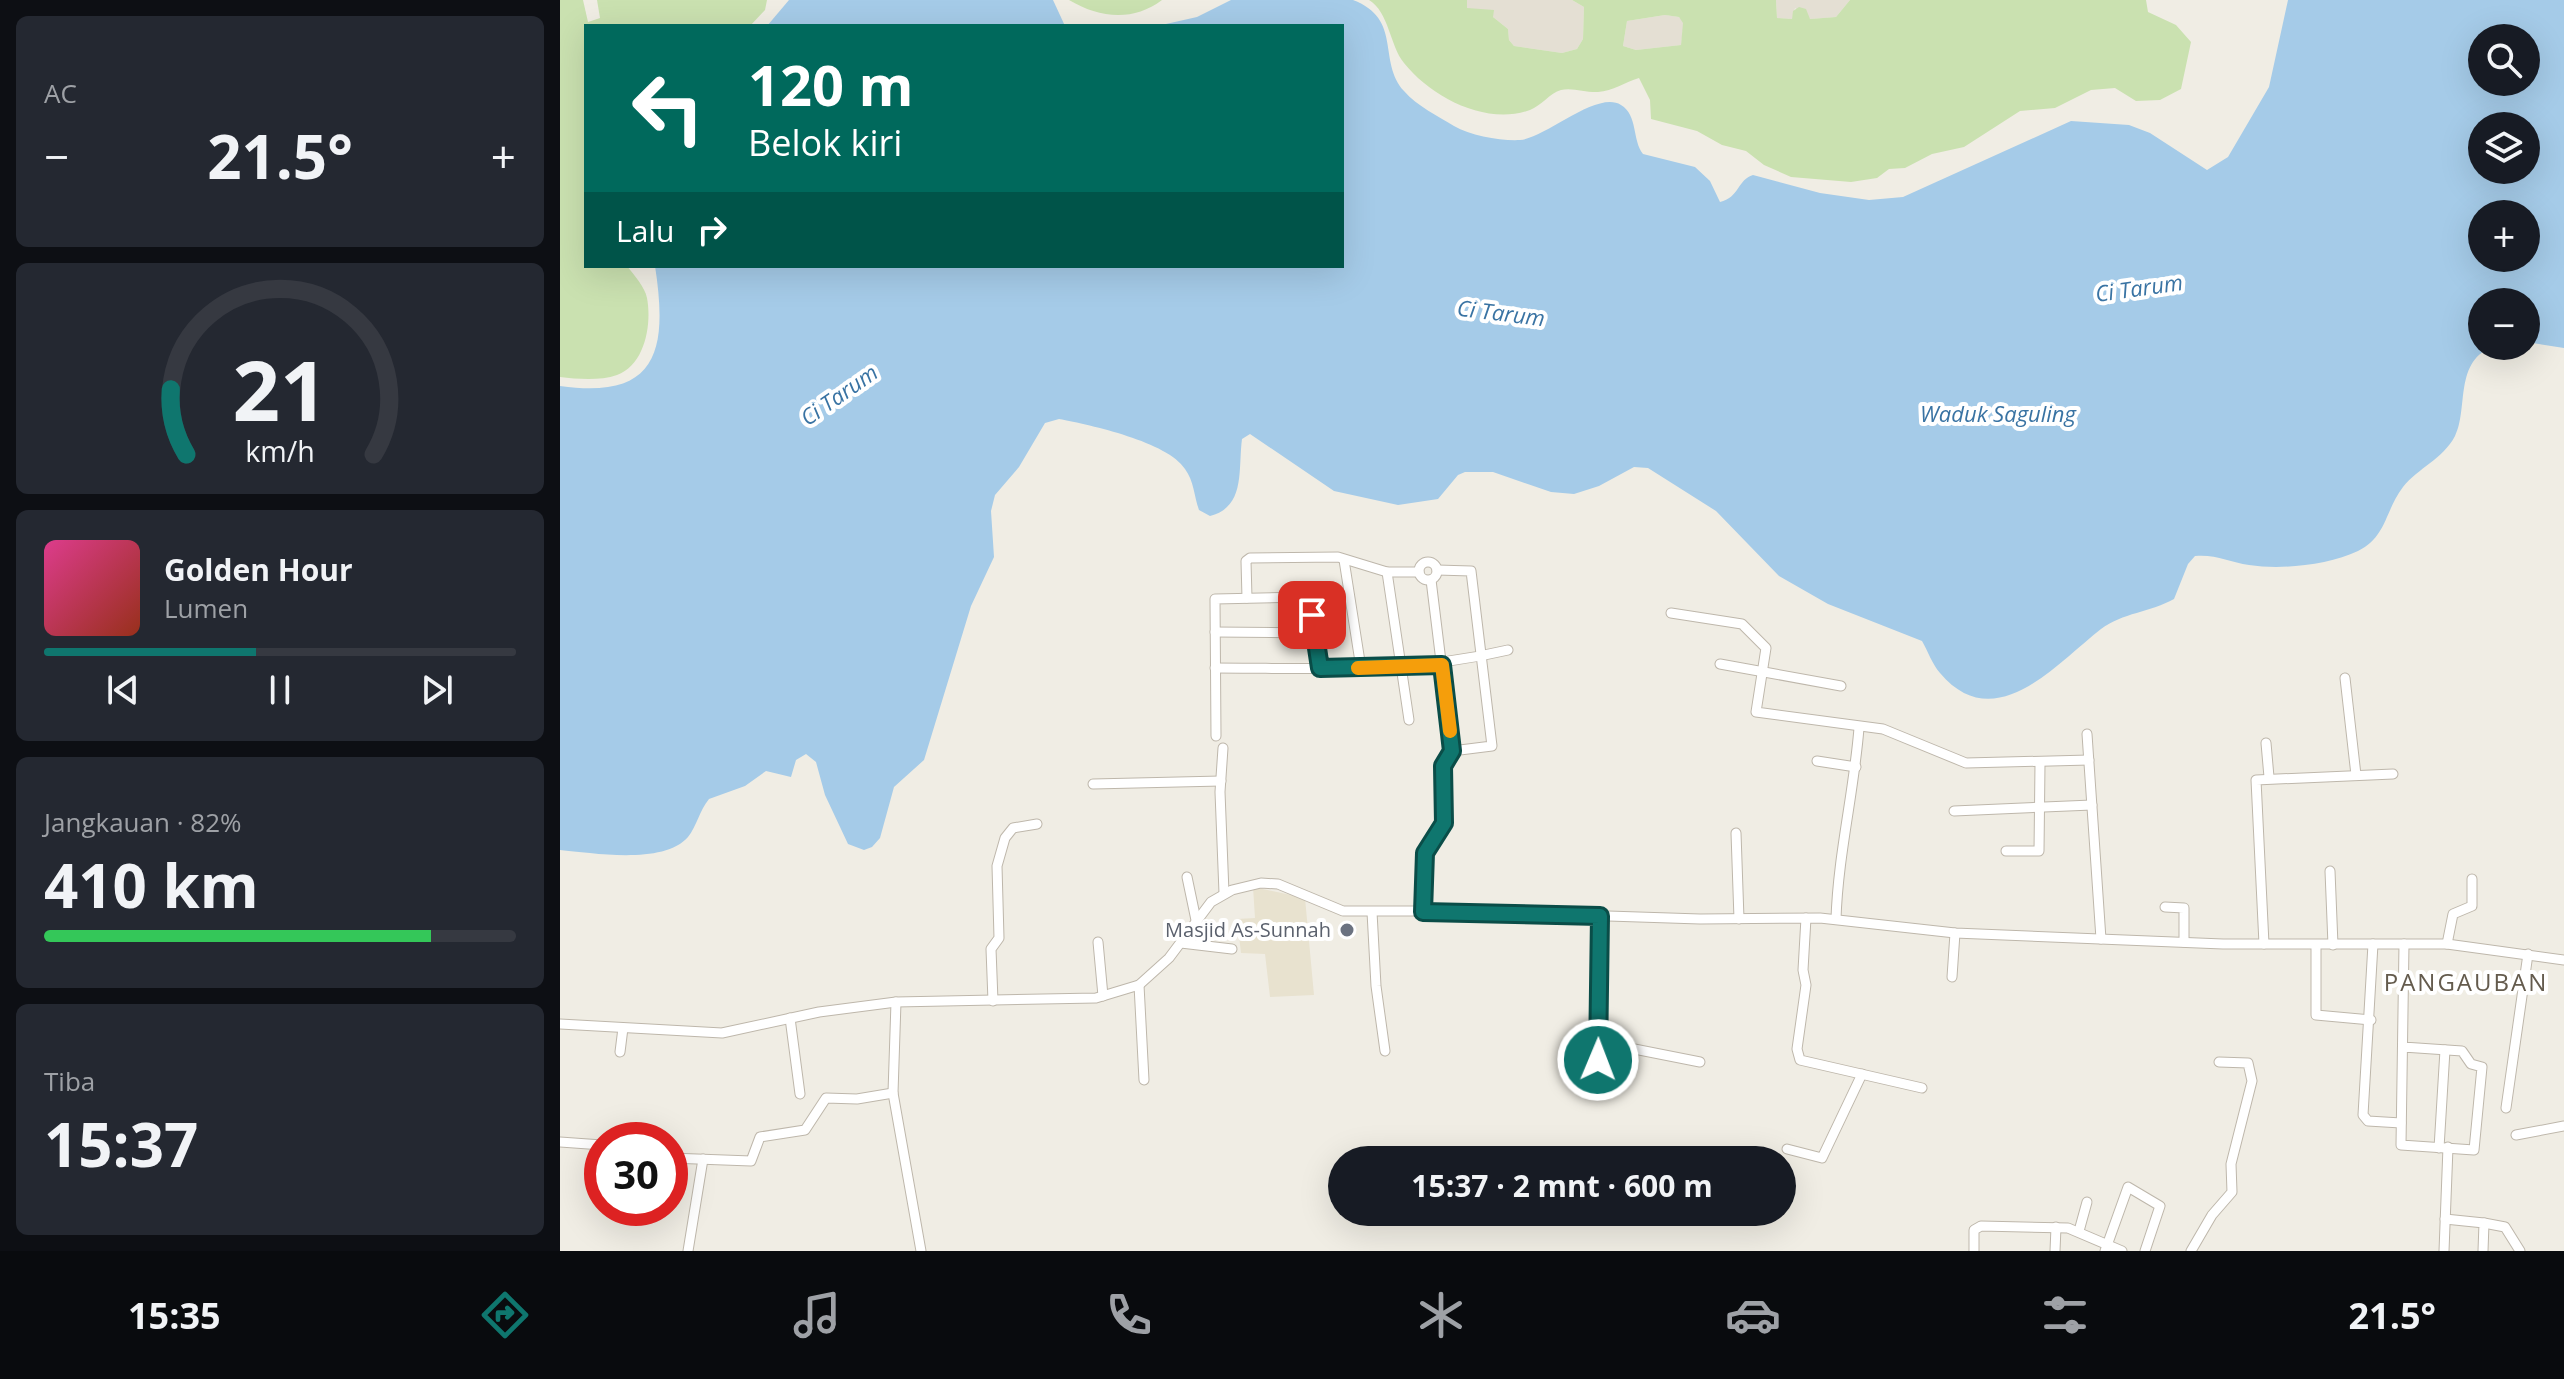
<!DOCTYPE html>
<html lang="id">
<meta charset="utf-8">
<style>
body{margin:0;font-family:"Open Sans",sans-serif;background:#242831;color:#f1f3f6;height:100vh;display:flex;flex-direction:column;font-size:30px;white-space:nowrap}
*{box-sizing:border-box;margin:0}
p{font-size:26px;color:#9ea1a6}
.icon{flex:none;width:44px;height:44px;fill:none;stroke:currentColor;stroke-width:2;stroke-linecap:round;stroke-linejoin:round}
.map{position:relative;flex:1;overflow:hidden}
.panel{display:flex;flex-direction:column;gap:16px;padding:16px;background:#0d0f14;width:560px}
.panel>*{flex:none}
.top-card{position:absolute;left:24px;top:24px;width:760px;height:244px;border-radius:0px;box-shadow:0 8px 32px #0002;background:#00695c;color:#fff;overflow:hidden}
.buttons{position:absolute;left:1908px;top:24px;display:grid;gap:16px}
.buttons a{display:grid;place-items:center;width:72px;height:72px;border-radius:50%;background:#171b24;box-shadow:0 8px 32px #0002;font-size:40px}
.speed{position:absolute;left:24px;top:1122px;display:flex;gap:16px;font-size:40px;font-weight:700;text-align:center}
.speed>*{display:grid;place-content:center;width:104px;height:104px;border-radius:50%;background:#171b24;box-shadow:0 8px 32px #0002;line-height:1}
.speed .limit{border:12px solid #d22;background:#fff;color:#111}
.pin{position:absolute;display:grid;place-items:center;width:68px;height:68px;color:#fff;margin:-34px;border-radius:16px;box-shadow:0 4px 12px #0006}
.me{position:absolute;width:88px;margin:-44px;rotate:1deg;stroke-linejoin:round;filter:drop-shadow(0 0 6px #0008)}
.turn{display:flex;align-items:center;gap:28px;height:168px;padding:0 32px;font-size:36px}
.turn .icon{width:104px;height:104px;stroke-width:2.5}
.turn b{display:block;font-size:56px;line-height:68px}
.then{display:flex;align-items:center;height:76px;padding:0 32px;background:#0003;gap:16px;font-size:30px}
.big{font-size:60px;font-weight:700;line-height:1.1}
.panel .card{flex:1;display:flex;flex-direction:column;justify-content:center;gap:12px;min-width:0;padding:0 28px;border-radius:12px;background:#242831}
.panel .dial{align-items:center;gap:0}
.dial svg{height:208px;overflow:visible;fill:none;stroke:#363941;stroke-width:7;stroke-linecap:round;text-anchor:middle}
.dial text{fill:#f1f3f6;stroke:none}
.song{display:flex;align-items:center;gap:24px}
.cover{width:96px;height:96px;border-radius:12px;background:linear-gradient(135deg,hsl(330 70% 55%),hsl(10 70% 35%))}
.played{height:8px;border-radius:4px;background:linear-gradient(90deg,#0f766e 45%,#363941 45%)}
.keys{display:flex;justify-content:space-around;direction:ltr}
.heat{display:flex;justify-content:space-between;align-items:center;font-size:44px;direction:ltr}
.charge{height:12px;border-radius:6px;background:linear-gradient(90deg,#34c759 82%,#363941 0)}
.trip{position:absolute;left:768px;top:1146px;width:468px;height:80px;border-radius:40px;background:#171b24;box-shadow:0 8px 32px #0002;font-weight:700;line-height:80px;text-align:center}
.dock{display:flex;height:128px;justify-content:space-around;align-items:center;background:#090b0e;color:#9ea1a6}
.dock .icon{width:56px;height:56px}
.dock .selected{color:#0f766e}
.dock b{font-size:36px;color:#f1f3f6}
main{display:flex;flex:1;min-height:0}
.map>svg:first-child{display:block}
</style>
<main>
<section class="panel">
<div class="card"><p>AC</p>
<div class="heat"><a>−</a><b class="big">21.5°</b><a>+</a></div>
</div>
<div class="card dial"><svg viewBox="0 0 100 80">
<path d="M14 69A42 42 0 1 1 86 69"/>
<path d="M14 69A42 42 0 0 1 8 44" stroke="#0f766e"/>
<text x="50" y="56" font-size="32" font-weight="700">21</text>
<text x="50" y="72" font-size="11">km/h</text>
</svg></div>
<div class="card">
<div class="song"><i class="cover"></i><div><b>Golden Hour</b><p>Lumen</p></div></div>
<div class="played"></div>
<div class="keys"><svg class="icon" aria-label="previous" viewBox="0 0 24 24"><path d="M18 5L8 12l10 7zM5 5v14"/></svg><svg class="icon" aria-label="pause" viewBox="0 0 24 24"><path d="M8 5v14M16 5v14"/></svg><svg class="icon" aria-label="next" viewBox="0 0 24 24"><path d="M6 5l10 7-10 7zM19 5v14"/></svg></div>
</div>
<div class="card"><p>Jangkauan · 82%</p><b class="big">410 km</b><div class="charge"></div></div>
<div class="card"><p>Tiba</p><b class="big">15:37</b></div>
</section>
<div class="map">
<svg width="2004" height="1251" viewBox="0 0 2004 1251">
<rect width="100%" height="100%" fill="#f0ede4"/>
<g fill="#e4dfd3">
<polygon points="907,0 1012,0 1024,7 1023,39 1017,49 1002,53 954,46 949,40 948,29 933,17 906,8"/>
<polygon points="1216,0 1290,0 1276,17 1250,19 1235,8 1232,19 1217,18"/>
<polygon points="1105,15 1119,17 1124,23 1121,45 1076,50 1063,46 1067,21"/>
</g>
<polygon fill="#e8e2cf" points="693,887 745,898 754,995 710,997 705,954 681,953 677,919 695,918"/>
<g fill="#cae1b0" fill-rule="evenodd">
<path d="M0,0H23L28,22L40,18L37,0H207L205,10L190,26H26V266H67C74,275 85,287 87,298C92,324 85,365 57,375C40,381 17,379 0,377Z"/>
<path d="M509,0H602C573,22 539,18 509,0Z"/>
<path d="M809,0H907V8L934,10L933,17L948,29L949,40L954,46L1002,53L1017,49L1023,39L1024,7L1012,0H1216L1217,18L1232,19L1233,11L1239,7L1246,9L1250,19L1276,17L1290,0H1586L1588,12L1616,25L1631,42L1621,89L1600,100L1576,101L1555,88L1531,90L1495,108L1460,111L1404,147L1372,154L1345,168L1329,169L1317,178L1291,182L1231,177L1204,165L1186,151L1162,145L1137,131L1091,119L1090,100L1079,78C1065,82 1053,91 1038,92C1027,93 1012,87 1001,90C990,93 981,106 970,110C926,126 871,97 844,63C830,46 829,12 809,0ZM1105,15L1119,17L1123,23L1121,45L1076,50L1063,46L1067,21Z"/>
</g>
<g fill="#a5cbe8" fill-rule="evenodd">
<polygon points="229,0 493,0 505,26 207,26"/>
<path d="M671,0H793C843,19 817,61 844,91C857,106 878,116 894,126C911,136 941,141 960,140C986,138 1037,90 1061,105C1078,115 1072,140 1083,154L1135,167L1150,181L1160,202C1179,198 1178,179 1193,175L1260,193L1309,200L1343,197L1511,121L1569,125L1590,133L1647,170L1668,157L1709,87L1728,0H2004V348L1966,342V302H1922V346H1935C1893,360 1909,408 1895,436C1883,459 1858,468 1843,487C1825,510 1827,537 1798,551C1768,565 1722,570 1689,565C1670,562 1655,554 1635,556L1628,564L1614,599C1591,612 1562,613 1541,629C1496,664 1435,738 1380,673C1372,664 1368,651 1362,641L1268,604L1219,576L1156,511L1088,468L1074,467L1039,486L1014,494L991,492L933,472H905L898,475L878,499L838,505L774,491L690,434L682,439C678,469 686,507 650,516L639,510C634,496 634,481 625,469C608,442 531,425 499,419L485,423L459,467L435,495L431,511L434,557L411,606L364,760L334,787L320,838L312,847L304,850L288,844L265,795L256,762L246,754L236,760L231,777L206,771L185,786L149,799C139,811 137,826 128,837C104,865 33,853 0,850V386C98,400 108,350 95,266H782V26H597L637,17ZM1922,38H1966V82H1922ZM1922,126H1966V170H1922ZM1922,214H1966V258H1922Z"/>
</g>
<g fill="none" stroke-linecap="round" stroke-linejoin="round">
<g stroke="#beb7ab" stroke-width="11">
<g id="minor">
<polyline points="784,560 801,668"/>
<circle cx="868" cy="571" r="9"/>
<polyline points="877,570 911,571 932,746 892,751"/>
<polyline points="827,572 849,720"/>
<polyline points="750,597 760,668"/>
<polyline points="687,598 686,561 690,558 778,557 827,572 859,572"/>
<polyline points="1111,613 1182,624 1206,648 1196,712 1323,729 1406,763 1529,760"/>
<polyline points="655,632 755,633"/>
<polyline points="1160,664 1281,686"/>
<path d="M655,668C757,668 847,674 948,650"/>
<polyline points="1785,678 1796,775"/>
<polyline points="1527,734 1541,939"/>
<polyline points="656,736 655,599 789,596"/>
<polyline points="1706,743 1709,777"/>
<polyline points="663,748 660,792 664,893"/>
<polyline points="1257,761 1296,767"/>
<polyline points="533,784 661,781"/>
<polyline points="1394,811 1532,805"/>
<polyline points="1176,833 1179,919"/>
<polyline points="1446,851 1479,851 1480,764"/>
<polyline points="1770,871 1773,945"/>
<polyline points="627,877 636,920"/>
<polyline points="1605,907 1624,908 1624,942"/>
<polyline points="812,912 816,986 825,1051"/>
<polyline points="863,912 865,853 884,823 883,766 892,751 871,580"/>
<polyline points="1246,918 1243,970 1246,985 1237,1049 1240,1060 1362,1088"/>
<path d="M1276,919C1278,855 1294,792 1299,728"/>
<polyline points="538,942 543,996"/>
<polyline points="621,943 672,949"/>
<polyline points="1704,944 1696,780 1833,774"/>
<polyline points="1813,944 1803,1115 1808,1121 1841,1123"/>
<polyline points="1887,944 1893,914 1912,906 1912,879"/>
<polyline points="1756,946 1756,1015 1811,1020"/>
<polyline points="1392,977 1395,933"/>
<polyline points="579,985 584,1080"/>
<polyline points="433,1001 431,949 439,938 437,866 445,838 453,828 477,824"/>
<polyline points="336,1002 333,1093 361,1251"/>
<polyline points="230,1018 240,1094"/>
<polyline points="0,1024 162,1033 259,1012 336,1002 536,998 579,985 609,958 651,902 672,890 701,883 718,884 783,911 896,911 1140,919 1260,918 1395,933 1663,944 1887,944 2004,960"/>
<polyline points="1039,1042 1140,1062"/>
<polyline points="1843,1047 1902,1051 1911,1064 1922,1067 1914,1150 1841,1145 1844,944"/>
<polyline points="60,1052 63,1028"/>
<polyline points="1037,1084 1040,916"/>
<polyline points="1946,1108 1968,954"/>
<polyline points="1956,1135 2004,1126"/>
<polyline points="0,1142 42,1145"/>
<polyline points="1879,1148 1885,1050"/>
<polyline points="1227,1149 1262,1158 1302,1074"/>
<polyline points="110,1158 191,1161 200,1137 245,1130 266,1098 297,1099 333,1093"/>
<polyline points="1885,1219 1924,1223 1923,1251"/>
<polyline points="1924,1223 1945,1227 1960,1251"/>
<polyline points="1519,1231 1527,1202"/>
<polyline points="128,1251 143,1159"/>
<polyline points="1414,1251 1414,1230 1421,1226 1508,1228 1562,1251"/>
<polyline points="1495,1251 1496,1227"/>
<polyline points="1545,1251 1568,1187 1600,1206 1585,1251"/>
<polyline points="1631,1251 1652,1215 1672,1192 1671,1164 1692,1081 1688,1063 1659,1062"/>
<polyline points="1884,1251 1888,1147"/>
</g>
</g>
<use href="#minor" stroke="#fff" stroke-width="9"/>
</g>
<g fill="none" stroke-linecap="round" stroke-linejoin="round">
<g stroke="#0a4d48" stroke-width="20">
<polyline id="route" points="752,615 760,668 882,665 892,751 883,766 884,823 865,853 863,912 1040,916 1038,1060"/>
</g>
<use href="#route" stroke="#0f766e" stroke-width="14"/>
<polyline stroke="#f59e0b" stroke-width="14" points="798,668 882,665 890,731"/>
</g>
<circle fill="#6b7280" stroke="#fff" stroke-width="3" cx="787" cy="930" r="8"/>
<g text-anchor="middle" stroke-width="8" stroke-linejoin="round" paint-order="stroke">
<g font-size="20" fill="#5b616d" stroke="#fff" text-anchor="end">
<text x="771" y="937">Masjid As-Sunnah</text>
</g>
<g font-size="22" font-style="italic" fill="#3973a3" stroke="#fff">
<text transform="translate(1579 288) rotate(-8)" y="8">Ci Tarum</text>
<text transform="translate(941 313) rotate(7)" y="8">Ci Tarum</text>
<text transform="translate(279 395) rotate(-35)" y="8">Ci Tarum</text>
<text x="1438" y="422">Waduk Saguling</text>
</g>
<g font-size="24" letter-spacing="2" fill="#645b4d" stroke="#fff">
<text x="1906" y="991">PANGAUBAN</text>
</g>
</g>
</svg>
<div class="buttons">
<a><svg class="icon" aria-label="search" viewBox="0 0 24 24"><circle cx="10" cy="10" r="6"/><path d="M15 15l6 6"/></svg></a>
<a><svg class="icon" aria-label="layers" viewBox="0 0 24 24"><path d="M12 4l9 5-9 5-9-5zM3 14l9 5 9-5"/></svg></a>
<a>+</a>
<a>−</a>
</div>
<div class="speed"><div class="limit">30</div></div>
<div class="pin" style="left:752px;top:615px;background:#d93025"><svg class="icon" aria-label="arrive" viewBox="0 0 24 24"><path d="M6 21V4h12l-3 4 3 4H6"/></svg></div>
<svg class="me" style="left:1038px;top:1060px" viewBox="-20 -20 40 40"><circle r="17" fill="#0f766e" stroke="#fff" stroke-width="3"/><path d="M0-11L8 9 0 5-8 9z" fill="#fff"/></svg>
<div class="trip">15:37 · 2 mnt · 600 m</div>
<div class="top-card">
<div class="turn"><svg class="icon" aria-label="left" viewBox="0 0 24 24"><path d="M17 20v-9H6M10 6l-5 5 5 5"/></svg><div><b>120 m</b>Belok kiri</div></div>
<div class="then">Lalu<svg class="icon" aria-label="right" viewBox="0 0 24 24"><path d="M7 20v-9h11M14 6l5 5-5 5"/></svg></div>
</div>
</div>
</main>
<nav class="dock">
<b>15:35</b>
<svg class="icon selected" aria-label="directions" viewBox="0 0 24 24"><path d="M12 3l9 9-9 9-9-9zM9 14v-3h6M13 9l2 2-2 2"/></svg>
<svg class="icon" aria-label="music" viewBox="0 0 24 24"><path d="M9 18V5l10-2v13"/><circle cx="6" cy="18" r="3"/><circle cx="16" cy="16" r="3"/></svg>
<svg class="icon" aria-label="phone" viewBox="0 0 24 24"><path d="M5 4h4l2 5-3 2q2 4 5 5l2-3 5 2v4C11 20 4 13 5 4z"/></svg>
<svg class="icon" aria-label="climate" viewBox="0 0 24 24"><path d="M12 3v18M4 7l16 10M4 17L20 7"/></svg>
<svg class="icon" aria-label="car" viewBox="0 0 24 24"><path d="M5 17H2v-5l4-1 3-4h7l3 4 3 1v5h-3M9 17h6M6 11h13"/><circle cx="7" cy="17" r="2"/><circle cx="17" cy="17" r="2"/></svg>
<svg class="icon" aria-label="filters" viewBox="0 0 24 24"><path d="M4 7h16M4 17h16"/><circle cx="9" cy="7" r="2"/><circle cx="15" cy="17" r="2"/></svg>
<b>21.5°</b>
</nav>
